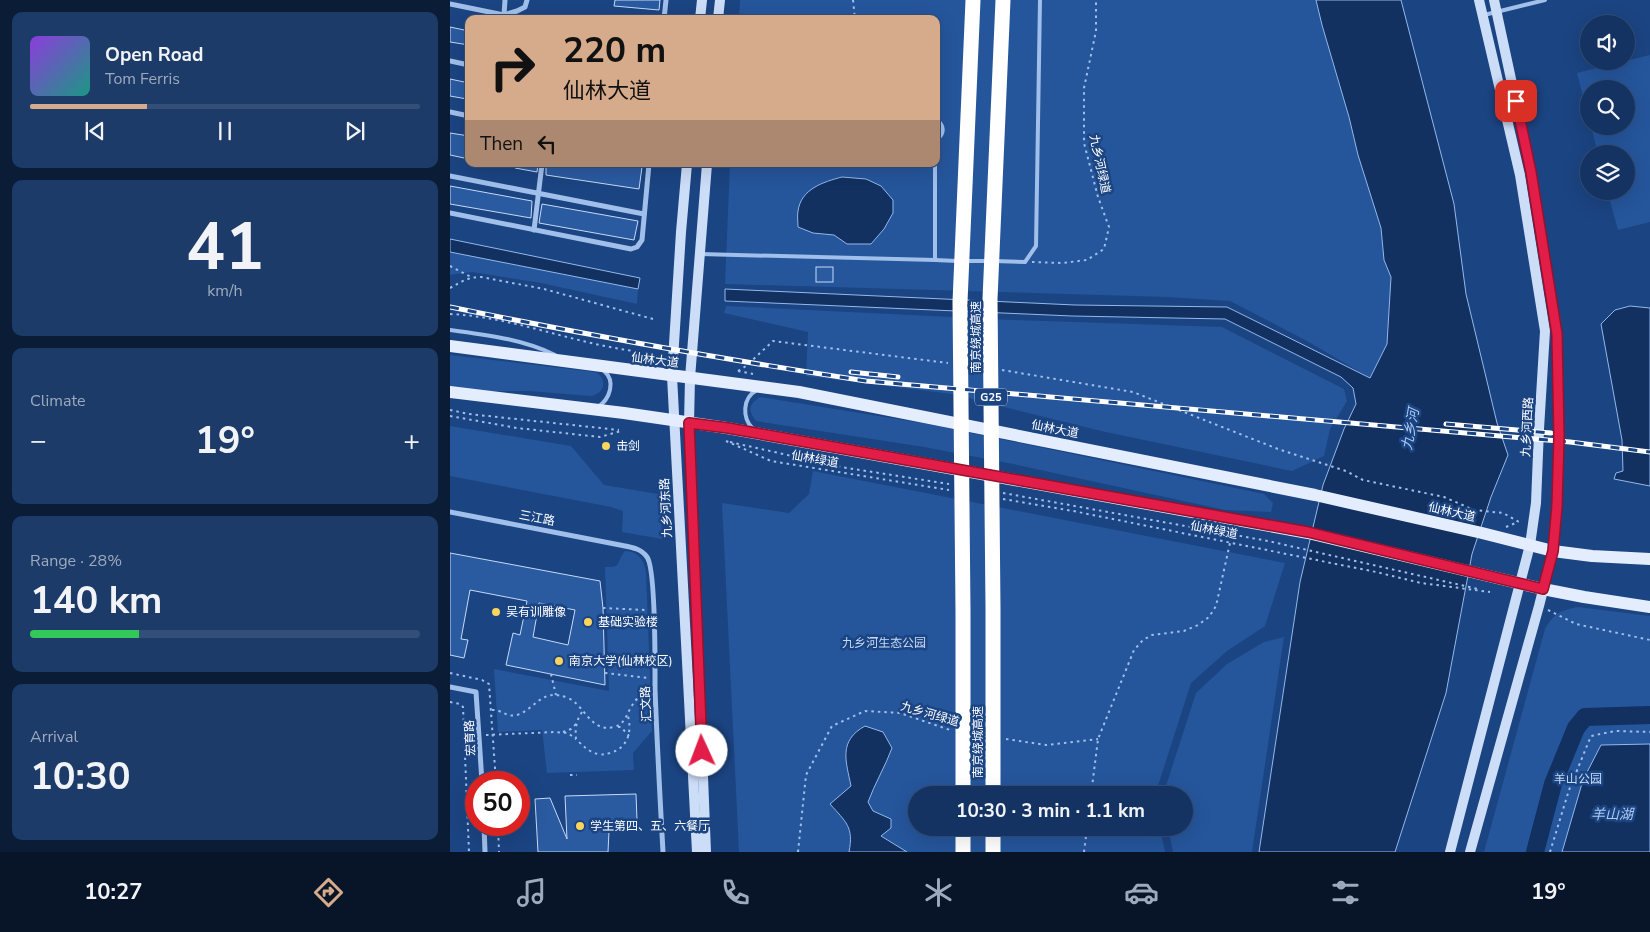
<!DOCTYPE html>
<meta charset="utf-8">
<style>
body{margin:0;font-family:"Nunito Sans","Noto Sans SC",sans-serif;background:#1d3b68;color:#f1f3f6;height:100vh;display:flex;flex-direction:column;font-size:19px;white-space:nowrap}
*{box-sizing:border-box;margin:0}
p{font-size:16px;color:#9daabe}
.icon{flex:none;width:28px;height:28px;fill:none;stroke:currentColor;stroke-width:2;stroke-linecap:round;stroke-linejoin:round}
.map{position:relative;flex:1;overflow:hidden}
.details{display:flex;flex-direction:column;gap:12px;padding:12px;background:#0b1c36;width:450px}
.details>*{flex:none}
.banner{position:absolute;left:15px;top:15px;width:475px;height:152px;border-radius:10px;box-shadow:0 5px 20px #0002,0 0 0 1px #334e77;background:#d6ab8b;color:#111;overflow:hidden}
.fabs{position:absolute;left:1130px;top:15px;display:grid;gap:10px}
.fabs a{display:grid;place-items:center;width:55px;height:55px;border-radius:50%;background:#143362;box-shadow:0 5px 20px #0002,0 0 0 1px #334e77;font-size:25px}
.speed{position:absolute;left:15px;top:771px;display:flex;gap:10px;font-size:25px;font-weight:700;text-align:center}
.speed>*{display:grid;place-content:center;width:65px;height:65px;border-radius:50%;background:#143362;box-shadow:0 5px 20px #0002,0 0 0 1px #334e77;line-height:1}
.speed .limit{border:8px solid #d22;background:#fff;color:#111}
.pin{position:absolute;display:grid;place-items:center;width:42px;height:42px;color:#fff;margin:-21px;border-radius:10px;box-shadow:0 2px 8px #0006}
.me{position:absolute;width:55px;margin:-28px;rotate:358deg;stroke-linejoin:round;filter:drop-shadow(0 0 4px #0008)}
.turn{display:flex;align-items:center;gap:18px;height:105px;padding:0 15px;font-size:22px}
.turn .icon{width:65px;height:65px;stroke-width:2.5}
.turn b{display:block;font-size:35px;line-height:42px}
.then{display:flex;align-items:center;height:48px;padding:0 15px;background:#0003;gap:10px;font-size:19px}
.big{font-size:38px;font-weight:700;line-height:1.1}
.details .tile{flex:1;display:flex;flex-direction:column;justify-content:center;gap:8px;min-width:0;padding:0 18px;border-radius:10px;background:#1d3b68}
.details .dial{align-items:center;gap:0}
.dial b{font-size:65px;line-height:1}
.song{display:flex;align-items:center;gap:15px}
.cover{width:60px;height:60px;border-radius:8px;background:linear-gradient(135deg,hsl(270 70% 55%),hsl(170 70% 35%))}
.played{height:5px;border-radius:2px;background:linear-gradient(90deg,#d6ab8b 30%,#334e77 30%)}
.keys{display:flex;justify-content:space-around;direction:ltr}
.heat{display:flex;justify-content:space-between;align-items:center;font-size:28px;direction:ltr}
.charge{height:8px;border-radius:4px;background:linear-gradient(90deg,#34c759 28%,#334e77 0)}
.trip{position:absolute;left:458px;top:786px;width:285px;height:50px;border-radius:25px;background:#143362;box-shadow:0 5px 20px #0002,0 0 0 1px #334e77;font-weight:700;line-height:50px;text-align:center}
.tab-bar{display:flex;height:80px;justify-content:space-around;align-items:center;background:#081427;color:#9daabe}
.tab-bar .icon{width:35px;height:35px}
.tab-bar .on{color:#d6ab8b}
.tab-bar b{font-size:22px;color:#f1f3f6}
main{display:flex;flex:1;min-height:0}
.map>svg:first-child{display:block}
</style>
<main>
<section class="details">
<div class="tile">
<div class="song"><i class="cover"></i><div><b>Open Road</b><p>Tom Ferris</p></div></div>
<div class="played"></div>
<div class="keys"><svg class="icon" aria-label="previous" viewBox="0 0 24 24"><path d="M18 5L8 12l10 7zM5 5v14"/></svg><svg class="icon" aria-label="pause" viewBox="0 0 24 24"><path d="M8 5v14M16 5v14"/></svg><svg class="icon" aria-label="next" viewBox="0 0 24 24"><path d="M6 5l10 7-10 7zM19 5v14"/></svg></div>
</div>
<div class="tile dial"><b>41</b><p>km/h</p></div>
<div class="tile"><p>Climate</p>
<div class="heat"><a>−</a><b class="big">19°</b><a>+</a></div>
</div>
<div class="tile"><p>Range · 28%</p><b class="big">140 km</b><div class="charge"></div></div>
<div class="tile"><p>Arrival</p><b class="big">10:30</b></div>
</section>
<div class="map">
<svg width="1200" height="852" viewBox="0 0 1200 852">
<rect width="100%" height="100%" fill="#1b4482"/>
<g fill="#25559b">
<polygon points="290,0 866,0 872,25 899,117 908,155 931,228 934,260 941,277 937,344 920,378 857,341 780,301 717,297 275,284 280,164 486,164 486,19 289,19"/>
<polygon points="1200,55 1200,222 1168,230 1157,191 1176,191 1176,154 1148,154 1141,126 1176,126 1176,89 1139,89 1139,119 1127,73"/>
<polygon points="0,252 188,289 187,304 91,283 22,272 0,275"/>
<polygon points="276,306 563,320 772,327 894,389 897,401 880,429 874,456 842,471 651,431 502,394 356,376 358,332 274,313"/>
<path d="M0,355L145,372C158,378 155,394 141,396L79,391H38L0,387Z"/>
<path d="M310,397L478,424L814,494L823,503L821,512L775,510L563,464L474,447L306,421C297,410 299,404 310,397Z"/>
<polygon points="0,426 121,446 154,485 208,494 211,505 212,539 172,532 173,511 161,507 0,476"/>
<polygon points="363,471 835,563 815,626 777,651 741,683 705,795 466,795 466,828 710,828 715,852 289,852 272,503 339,513 359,494"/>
<path d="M175,551C188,551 194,560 196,572L202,731L183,753L184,770L97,773L92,730L48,732L44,669L159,691L155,567C173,568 166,561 175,551Z"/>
<path d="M1128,607L1200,616V852H1034L1095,629C1103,614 1111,610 1128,607Z"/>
<polygon points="834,637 802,852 723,852 718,828 734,828 734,795 713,795 746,693 777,664 814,642"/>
</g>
<g fill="#123060" stroke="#93b9ec">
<polygon points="866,0 951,0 1004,204 1016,294 1047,423 1058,455 1041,497 1022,554 996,693 945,852 809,852 850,582 873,485 894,429 906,404 903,388 891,377 775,319 622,316 275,301 275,289 625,305 777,307 920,378 937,344 941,277 934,260 931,228 908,155 899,117 872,25"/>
<path d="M392,177L416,179L431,186L443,200V213L434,229L421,244H397L384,235L363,233L348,227C348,222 347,216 348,211C351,189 373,182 392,177Z"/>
<polygon points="0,239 190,278 188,289 0,252"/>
<polygon points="1180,306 1200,308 1200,486 1164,479 1166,473 1173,471 1172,440 1151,324 1165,310"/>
<path d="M415,726L433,732L442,748C435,767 425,783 418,802L423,811L441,819V828L431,836L457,852H399C404,827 396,822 380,804L401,786C396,761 388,741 415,726Z"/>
<polygon points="1200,744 1200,852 1112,852 1133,780 1151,745"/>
</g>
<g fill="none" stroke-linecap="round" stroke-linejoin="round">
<polyline stroke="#123060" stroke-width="18" points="1085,852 1103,784 1126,728 1135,717 1200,715"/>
</g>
<g fill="#2a5aa0" stroke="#c5daf8" fill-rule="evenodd">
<polygon points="165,0 210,0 209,10 164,6"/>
<polygon points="0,27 19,31 19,45 0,42"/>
<polygon points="0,79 19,83 17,99 0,96"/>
<polygon points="0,133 19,136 19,159 0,155"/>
<polygon points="65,164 88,164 87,172 65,168"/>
<polygon points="96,164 174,164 192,167 189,189 96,175"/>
<polygon points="0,186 82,201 81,218 0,204"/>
<polygon points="92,204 188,221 184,240 89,223"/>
<rect x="366" y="267" width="17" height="15"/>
<path d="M0,553L150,581L153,608L155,685L56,665L63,633L70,635L77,601L20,590L11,639L18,640L14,658L0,655ZM89,603L125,610L118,645L83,637Z"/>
<polygon points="186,794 187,820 159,831 158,852 88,852 85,799 100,798 117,839 115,796"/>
</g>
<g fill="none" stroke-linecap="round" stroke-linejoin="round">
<g stroke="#a0bfea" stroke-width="2" stroke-dasharray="2.5 4" stroke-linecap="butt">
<polyline points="403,0 405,19"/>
<polyline points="582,262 612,263 637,260 654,249 659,227 648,197 634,143 634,88 646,31 646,0"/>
<polyline points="0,266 21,277"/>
<path d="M0,288C11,282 18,277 31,277L94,289L203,319"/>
<path d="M0,314C66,317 126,345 192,352"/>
<polyline points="552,370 683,392 828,449 896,471 913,480 994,497 1024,510 1053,513 1069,522"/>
<polyline points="288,371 296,366 323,341 498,363"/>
<polyline points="288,371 303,374"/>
<polyline points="0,410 19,414 169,430"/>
<polyline points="0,416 67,428 150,437 171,431"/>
<polyline points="276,441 321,461 499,490"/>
<polyline points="280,442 391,467 499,484"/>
<polyline points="553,493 818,541 1028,589"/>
<polyline points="553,499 623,511 926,572 971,583 1040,592"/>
<polyline points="1056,527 1068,522"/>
<polyline points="153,608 196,610"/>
<polyline points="1098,610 1126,624 1200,640"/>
<polyline points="0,673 32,680 39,684 46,782"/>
<polyline points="155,673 198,678"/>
<polyline points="101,674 106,695"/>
<polyline points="0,702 10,704 13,707 19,852"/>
<path d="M42,710C51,709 57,718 67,715C86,709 91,687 118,698C135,705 140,733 164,727C176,724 177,712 183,704C186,698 192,696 198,693"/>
<path d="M132,712C126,721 125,729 126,739C133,746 139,752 148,754C153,755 156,754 160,753C178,748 182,732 178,716"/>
<polyline points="168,727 171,727 179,736"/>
<polyline points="113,732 121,729 126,724"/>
<polyline points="36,735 105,732 118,733 126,739"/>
<polyline points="556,739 596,745 648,739"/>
<polyline points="120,775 127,775"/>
<polyline points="641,795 648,739 684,650 693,640 702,635 734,631 748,625 759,617 766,606 780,543"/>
<polyline points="48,825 49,852"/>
<polyline points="348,852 356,775 382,726 415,711 450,713 500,730"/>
<polyline points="634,852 637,828"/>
<polyline points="1100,852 1119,790 1141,736 1165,731 1200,732"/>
</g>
<g stroke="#a0bfea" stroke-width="4">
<polyline points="1034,15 1095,0"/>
<path d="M486,120C495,125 495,134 486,140"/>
<polyline points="250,254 485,260 485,164"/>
<polyline points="485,260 507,261"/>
<polyline points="514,261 537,261"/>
<polyline points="544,261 575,262 586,246 590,0"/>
<path d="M0,330C36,335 73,339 105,355"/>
<path d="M148,407C160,399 166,381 154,371"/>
<path d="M303,429C292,418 292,398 307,390"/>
</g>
<g stroke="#a0bfea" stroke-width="5">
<polyline points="55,0 54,15 55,19"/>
<polyline points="0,4 54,15 87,19"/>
<polyline points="57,14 67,11 75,7 77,0"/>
<polyline points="214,19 216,0"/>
<polyline points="0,61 19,65"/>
<polyline points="0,112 19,116"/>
<polyline points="0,176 194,214"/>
<polyline points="0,213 181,249 187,247 192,240 199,164"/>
<polyline points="84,230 92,164"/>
<path d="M0,512L170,545C180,547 191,548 197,557C206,569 205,668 205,689C207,743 210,798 213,852"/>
<polyline points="0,687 26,692 32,782"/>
<polyline points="34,825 35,852"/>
</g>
<g stroke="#ccddf8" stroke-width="10">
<polyline points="250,19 252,0"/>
<polyline points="268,19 270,0"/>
<polyline points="237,164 231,232 222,376 247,852"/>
<polyline points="256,852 239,423 240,378 257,164"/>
<polyline points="1000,852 1080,545 1086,503 1089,429 1095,331 1070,175 1029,0"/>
<polyline points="1020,852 1089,606 1103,551 1107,506 1109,437 1107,334 1081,172 1044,0"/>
</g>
<g stroke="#e4edfe" stroke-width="12">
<polyline points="0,346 349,392 865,495 1032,533 1103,551 1142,556 1200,559"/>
<polyline points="0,392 174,413 277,428 858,533 1093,589 1134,597 1200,607"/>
</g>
<g stroke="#fff" stroke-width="15">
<polyline points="513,795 513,610 510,302 523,0"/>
<polyline points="543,795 543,607 540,299 553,0"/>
<polyline points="513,852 513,828"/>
<polyline points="543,852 543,828"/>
</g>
<g stroke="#fff" stroke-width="5">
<g id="rail">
<path d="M0,307C138,335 277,360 416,381L1120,442L1200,452"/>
<polyline points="401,372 448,377"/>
<polyline points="996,424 1101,433"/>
</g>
</g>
<use href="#rail" stroke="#1b4482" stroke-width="3" stroke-dasharray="9" stroke-linecap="butt"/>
</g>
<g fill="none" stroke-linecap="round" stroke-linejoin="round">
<g stroke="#92132f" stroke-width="12">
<polyline id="route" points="252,751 239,423 278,428 858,532 1093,589 1103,551 1107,506 1109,437 1107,334 1081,172 1066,101"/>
</g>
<use href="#route" stroke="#e11d48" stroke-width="9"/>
</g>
<g fill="#fbd45d" stroke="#1b4482" stroke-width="2">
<circle cx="156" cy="446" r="5"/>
<circle cx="46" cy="612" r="5"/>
<circle cx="138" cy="622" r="5"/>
<circle cx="109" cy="661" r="5"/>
<circle cx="130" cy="826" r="5"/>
</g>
<g text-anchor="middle" stroke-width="5" stroke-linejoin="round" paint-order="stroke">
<rect fill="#1b4482" stroke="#bbc7da" stroke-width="1" x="525" y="388.5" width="32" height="17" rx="4"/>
<g font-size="11" font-weight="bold" fill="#fff">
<text x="541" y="401">G25</text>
</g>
<g font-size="12" fill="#fff" stroke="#1b4482">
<text transform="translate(650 164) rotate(78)" y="4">九乡河绿道</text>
<text transform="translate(526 337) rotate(-90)" y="4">南京绕城高速</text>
<text transform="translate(205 360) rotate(7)" y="4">仙林大道</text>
<text transform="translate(1077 427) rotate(-87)" y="4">九乡河西路</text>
<text transform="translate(605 429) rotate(11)" y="4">仙林大道</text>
<text transform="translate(365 459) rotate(10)" y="4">仙林绿道</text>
<text transform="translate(216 508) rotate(-93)" y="4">九乡河东路</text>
<text transform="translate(1002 512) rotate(13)" y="4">仙林大道</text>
<text transform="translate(87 518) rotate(11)" y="4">三江路</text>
<text transform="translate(764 530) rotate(11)" y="4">仙林绿道</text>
<text transform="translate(196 704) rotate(-93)" y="4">汇文路</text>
<text transform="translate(480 714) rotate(16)" y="4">九乡河绿道</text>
<text transform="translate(20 738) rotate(-93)" y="4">宏育路</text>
<text transform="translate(528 742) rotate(-90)" y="4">南京绕城高速</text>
</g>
<g font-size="12" fill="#fff" stroke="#1b4482" text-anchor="start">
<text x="166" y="450">击剑</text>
<text x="56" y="616">吴有训雕像</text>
<text x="148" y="626">基础实验楼</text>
<text x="119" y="665">南京大学(仙林校区)</text>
<text x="140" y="830">学生第四、五、六餐厅</text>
</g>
<g font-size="12" fill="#c5daf8" stroke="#1b4482">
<text x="434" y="647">九乡河生态公园</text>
<text x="1128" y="783">羊山公园</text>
</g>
<g font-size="14" font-style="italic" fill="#acc9f2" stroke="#1b4482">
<text transform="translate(960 429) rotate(-80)" y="5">九乡河</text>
<text x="1162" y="819">羊山湖</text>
</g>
</g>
</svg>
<div class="fabs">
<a><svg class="icon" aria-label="sound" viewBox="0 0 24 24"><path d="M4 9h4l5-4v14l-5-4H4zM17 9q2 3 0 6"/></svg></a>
<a><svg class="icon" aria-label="search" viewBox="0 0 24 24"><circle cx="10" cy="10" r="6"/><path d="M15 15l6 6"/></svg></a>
<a><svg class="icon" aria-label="layers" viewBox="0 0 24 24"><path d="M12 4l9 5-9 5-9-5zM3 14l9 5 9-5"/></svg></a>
</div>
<div class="speed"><div class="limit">50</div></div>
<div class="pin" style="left:1066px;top:101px;background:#d93025"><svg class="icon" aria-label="arrive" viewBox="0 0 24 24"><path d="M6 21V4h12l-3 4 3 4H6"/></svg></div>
<svg class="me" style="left:252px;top:751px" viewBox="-20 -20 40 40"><circle r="19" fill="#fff"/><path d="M0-13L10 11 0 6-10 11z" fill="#e11d48"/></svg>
<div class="trip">10:30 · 3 min · 1.1 km</div>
<div class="banner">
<div class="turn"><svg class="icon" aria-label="right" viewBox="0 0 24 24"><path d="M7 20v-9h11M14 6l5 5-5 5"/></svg><div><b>220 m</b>仙林大道</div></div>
<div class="then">Then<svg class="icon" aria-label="left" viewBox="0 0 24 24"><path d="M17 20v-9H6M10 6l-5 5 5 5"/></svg></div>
</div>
</div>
</main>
<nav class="tab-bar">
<b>10:27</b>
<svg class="icon on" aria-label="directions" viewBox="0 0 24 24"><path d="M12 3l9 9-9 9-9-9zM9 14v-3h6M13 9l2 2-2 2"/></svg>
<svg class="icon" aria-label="music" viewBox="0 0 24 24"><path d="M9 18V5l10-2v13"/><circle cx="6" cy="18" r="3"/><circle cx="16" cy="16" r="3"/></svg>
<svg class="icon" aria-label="phone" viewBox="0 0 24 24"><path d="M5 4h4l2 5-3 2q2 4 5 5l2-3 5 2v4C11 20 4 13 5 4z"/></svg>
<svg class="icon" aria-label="climate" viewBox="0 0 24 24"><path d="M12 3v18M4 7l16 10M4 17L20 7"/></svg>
<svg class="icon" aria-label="car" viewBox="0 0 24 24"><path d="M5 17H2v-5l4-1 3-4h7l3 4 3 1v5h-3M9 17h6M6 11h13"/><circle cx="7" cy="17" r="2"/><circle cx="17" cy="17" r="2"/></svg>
<svg class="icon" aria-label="filters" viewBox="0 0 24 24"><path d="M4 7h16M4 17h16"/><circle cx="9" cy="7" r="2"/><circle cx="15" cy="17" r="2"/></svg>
<b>19°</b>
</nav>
